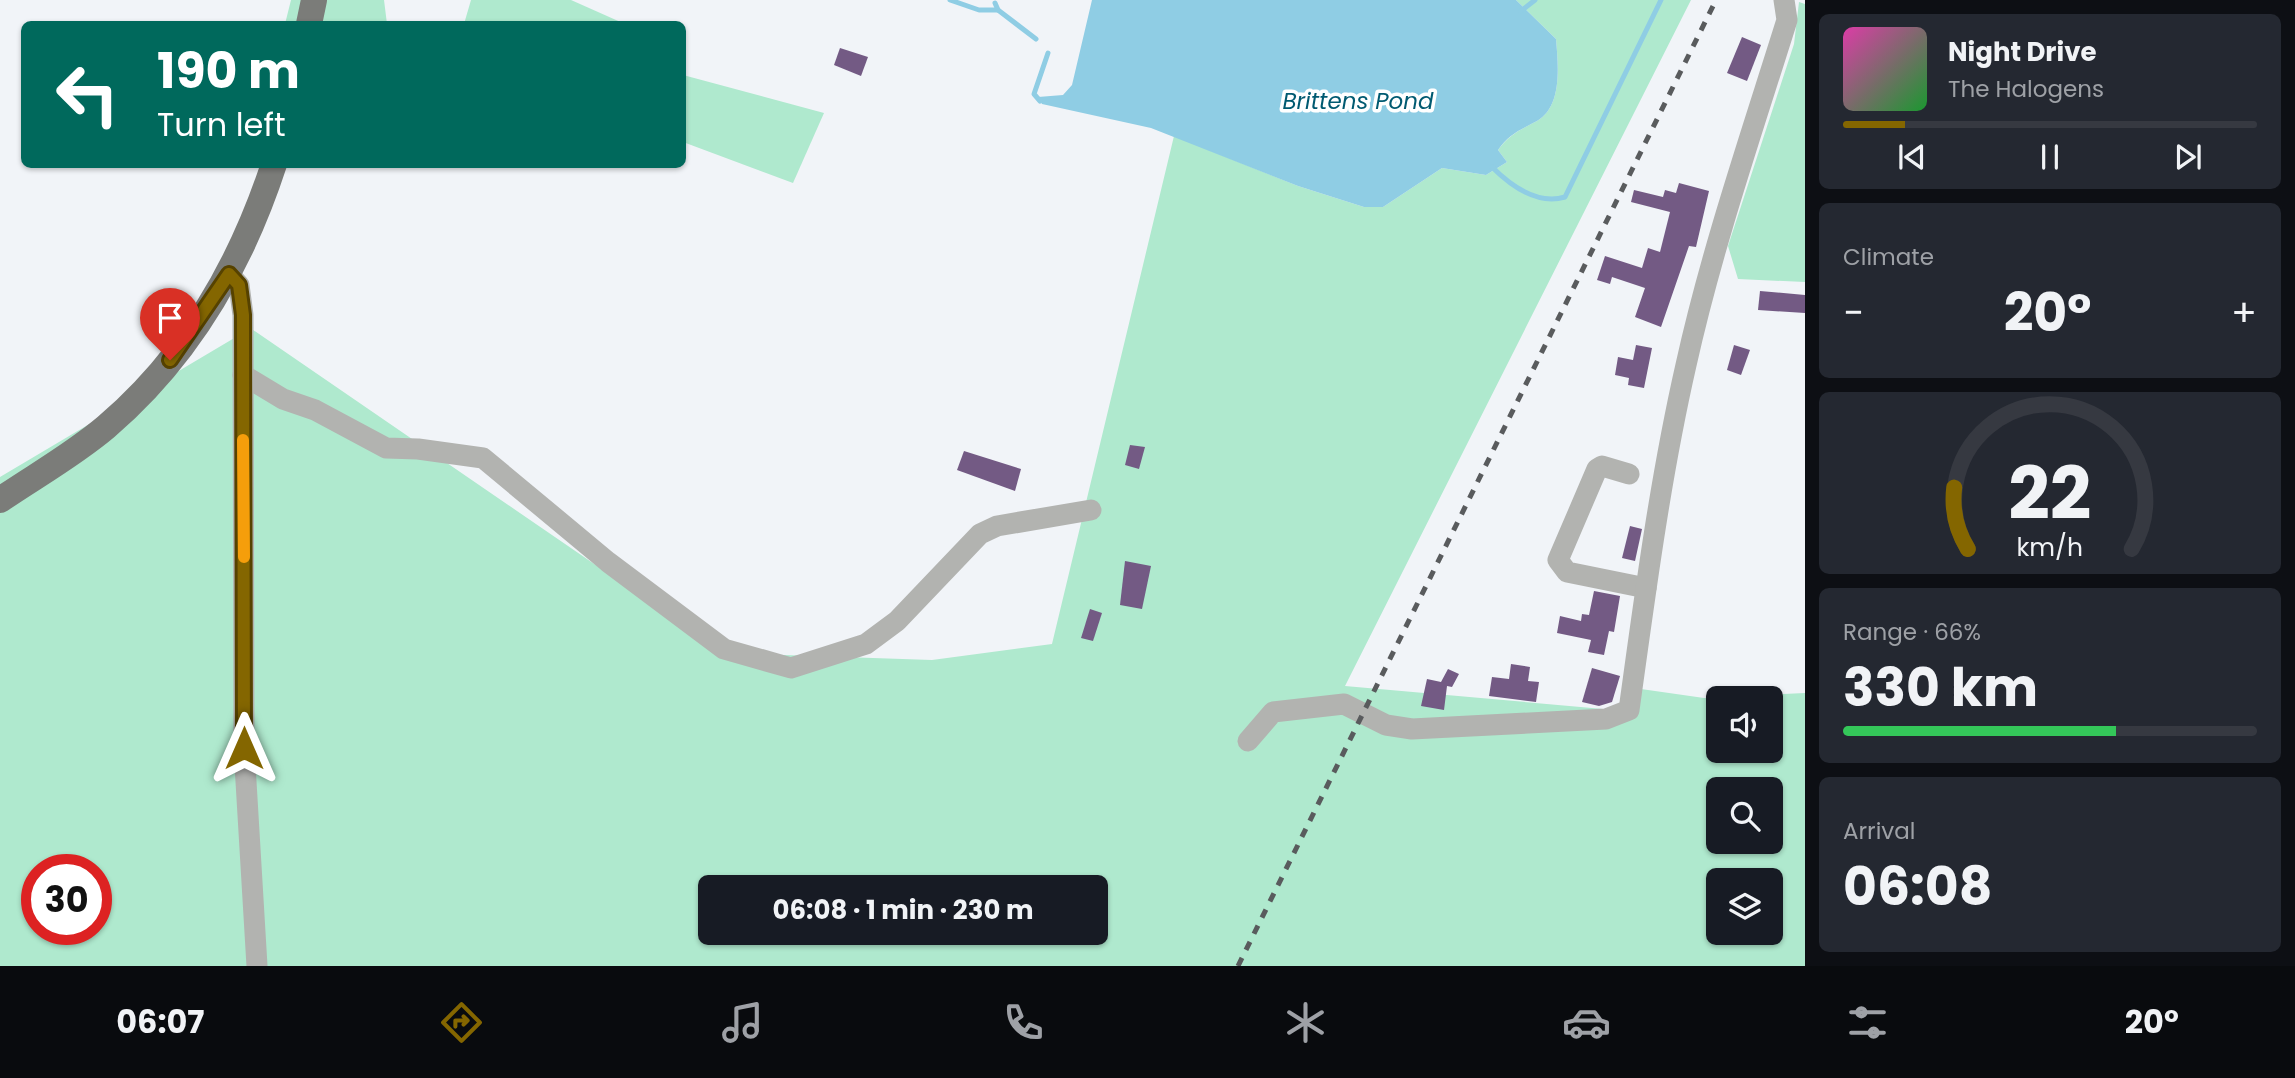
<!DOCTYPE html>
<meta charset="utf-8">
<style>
body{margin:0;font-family:Poppins,sans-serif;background:#242831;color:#f1f3f6;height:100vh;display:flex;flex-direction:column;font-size:26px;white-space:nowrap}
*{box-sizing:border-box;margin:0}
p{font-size:23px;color:#9ea1a6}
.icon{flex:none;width:38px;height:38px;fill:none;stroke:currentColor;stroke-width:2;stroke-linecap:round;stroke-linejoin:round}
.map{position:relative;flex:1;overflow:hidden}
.drawer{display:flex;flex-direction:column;gap:14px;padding:14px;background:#0d0f14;width:490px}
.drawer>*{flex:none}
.banner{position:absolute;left:21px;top:21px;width:665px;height:147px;border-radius:10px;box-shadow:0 2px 5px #0004;background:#00695c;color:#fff;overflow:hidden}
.tools{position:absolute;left:1706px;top:686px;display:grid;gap:14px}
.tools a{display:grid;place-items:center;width:77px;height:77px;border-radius:10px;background:#171b24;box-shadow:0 2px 5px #0004;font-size:35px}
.speed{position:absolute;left:21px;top:854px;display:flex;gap:14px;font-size:35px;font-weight:700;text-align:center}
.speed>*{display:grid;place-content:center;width:91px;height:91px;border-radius:50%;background:#171b24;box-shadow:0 2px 5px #0004;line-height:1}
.speed .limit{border:10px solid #d22;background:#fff;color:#111}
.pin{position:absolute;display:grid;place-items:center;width:60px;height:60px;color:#fff;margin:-72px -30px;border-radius:50% 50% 50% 0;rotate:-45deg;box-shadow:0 0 7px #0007}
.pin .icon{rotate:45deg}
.me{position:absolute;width:77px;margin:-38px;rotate:0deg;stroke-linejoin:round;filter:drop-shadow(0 0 5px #0008)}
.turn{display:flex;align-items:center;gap:24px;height:147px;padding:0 21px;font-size:32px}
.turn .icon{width:91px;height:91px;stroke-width:2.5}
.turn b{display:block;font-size:49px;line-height:60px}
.big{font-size:52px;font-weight:700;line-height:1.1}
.drawer .widget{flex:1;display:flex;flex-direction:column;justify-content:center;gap:10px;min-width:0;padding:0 24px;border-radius:10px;background:#242831}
.drawer .dial{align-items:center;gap:0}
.dial svg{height:182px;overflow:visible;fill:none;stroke:#363941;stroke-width:7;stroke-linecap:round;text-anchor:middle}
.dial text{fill:#f1f3f6;stroke:none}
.song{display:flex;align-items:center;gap:21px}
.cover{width:84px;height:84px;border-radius:10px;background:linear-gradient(135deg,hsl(320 70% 55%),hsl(130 70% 35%))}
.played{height:7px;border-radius:4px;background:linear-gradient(90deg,#846600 15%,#363941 15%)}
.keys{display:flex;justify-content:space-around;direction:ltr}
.heat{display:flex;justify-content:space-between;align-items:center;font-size:38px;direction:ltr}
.charge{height:10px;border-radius:5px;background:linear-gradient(90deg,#34c759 66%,#363941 0)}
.trip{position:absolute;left:698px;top:875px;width:410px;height:70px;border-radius:10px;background:#171b24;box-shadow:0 2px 5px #0004;font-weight:700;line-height:70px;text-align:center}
.dock{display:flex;height:112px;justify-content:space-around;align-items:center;background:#090b0e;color:#9ea1a6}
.dock .icon{width:49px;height:49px}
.dock .on{color:#846600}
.dock b{font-size:32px;color:#f1f3f6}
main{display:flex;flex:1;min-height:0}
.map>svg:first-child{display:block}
</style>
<main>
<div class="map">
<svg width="1805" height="966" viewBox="0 0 1805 966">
<rect width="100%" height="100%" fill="#f1f4f8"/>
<g fill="#afe9ce" fill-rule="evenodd">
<polygon points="291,0 384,0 387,24 285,24"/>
<polygon points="471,0 571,0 625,24 464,24"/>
<path d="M1516,0H1691L1345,686L1637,712L1641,689L1704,698L1805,693V966H0V477L236,337L240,321L724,653L932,660L1052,644L1174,136L1298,186L1364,207H1383L1442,168L1486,175L1507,162L1498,150C1510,134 1520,130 1537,121C1563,106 1558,64 1556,39ZM1718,698H1771V751H1718ZM1718,789H1771V842H1718ZM37,870H96V929H37ZM1718,880H1771V933H1718ZM710,887H1096V933H710Z"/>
<polygon points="1799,2 1805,4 1805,282 1738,279 1728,246 1794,44"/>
<polygon points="683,75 824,113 793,183 683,142"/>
</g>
<path fill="#8fcde4" d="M1092,0H1516L1556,39C1558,64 1563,106 1537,121C1520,130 1509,134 1498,150L1507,162L1486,175L1442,168L1383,207H1364L1298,186L1151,128L1042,104L1038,97L1063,95L1072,85Z"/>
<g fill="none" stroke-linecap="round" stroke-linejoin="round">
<g stroke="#8fcde4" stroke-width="5">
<polyline points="950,0 979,10 998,10"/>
<polyline points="995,3 998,10 1036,39"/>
<polyline points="1521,11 1535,0"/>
<polyline points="1040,101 1034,94 1048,53"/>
<path d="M1492,167C1511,186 1538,205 1565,197L1661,0"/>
</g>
</g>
<g fill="#735a84">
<polygon points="1742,37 1761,45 1747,81 1727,73"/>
<polygon points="840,48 868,57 861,76 834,65"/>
<polygon points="1679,183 1709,191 1696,247 1689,246 1661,327 1635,317 1645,288 1612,277 1610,284 1597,280 1605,256 1642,268 1648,248 1660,252 1670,212 1631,202 1634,190 1663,197 1665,190 1676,193"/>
<polygon points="1760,291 1805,295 1805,313 1758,310"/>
<polygon points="1636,345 1652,348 1644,388 1628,385 1629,378 1615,375 1618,357 1633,360"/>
<polygon points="1734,345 1750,350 1741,375 1727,370"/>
<polygon points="1130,445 1145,447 1139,469 1125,465"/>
<polygon points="964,451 1021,469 1015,491 957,470"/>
<polygon points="1630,526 1642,529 1635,561 1622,558"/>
<polygon points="1125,561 1151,566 1142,609 1120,605"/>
<polygon points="1594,591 1620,596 1614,632 1609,631 1604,655 1588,652 1591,640 1557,633 1560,616 1581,621 1582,614 1589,615"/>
<polygon points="1090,609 1102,613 1093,641 1081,638"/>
<polygon points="1511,664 1530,667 1528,681 1539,682 1536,702 1489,696 1492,677 1509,679"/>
<polygon points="1592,668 1620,676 1612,702 1599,706 1582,702"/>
<polygon points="1448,669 1459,674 1452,687 1447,686 1444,710 1421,706 1427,679 1441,682"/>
</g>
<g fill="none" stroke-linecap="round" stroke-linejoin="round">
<g stroke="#b2b3b0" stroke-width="21">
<polyline points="229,274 239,285 243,315 244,748 257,966"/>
<polyline points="243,375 283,399 315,410 386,448 418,449 483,458 608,562 724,649 791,668 866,644 897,621 980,534 997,526 1091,510"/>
<polyline points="1629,474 1602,466 1597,469 1558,560 1567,572 1646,588"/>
<path d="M1248,741L1273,712L1344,704L1386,725L1412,729L1606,719L1629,710C1645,595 1660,479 1686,365C1712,248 1751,135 1787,20L1784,0"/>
</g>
<g stroke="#7b7c79" stroke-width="26">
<polyline points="309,24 314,0"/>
<path d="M0,500C35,476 73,455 106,427C187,358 241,265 274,164"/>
</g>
<polyline stroke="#595b5d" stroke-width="5" stroke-dasharray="9 9" stroke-linecap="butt" points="1238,966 1716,0"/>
</g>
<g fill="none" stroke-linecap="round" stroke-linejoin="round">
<g stroke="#564200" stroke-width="18">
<polyline id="route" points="170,360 229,274 239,285 243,315 244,748"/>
</g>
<use href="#route" stroke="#846600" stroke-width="12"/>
<polyline stroke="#f59e0b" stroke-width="12" points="243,440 244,557"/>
</g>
<g text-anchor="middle" stroke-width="7" stroke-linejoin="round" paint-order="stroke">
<g font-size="23" font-style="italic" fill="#005a71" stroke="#fff">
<text x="1358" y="109">Brittens Pond</text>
</g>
</g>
</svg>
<div class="tools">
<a><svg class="icon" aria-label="sound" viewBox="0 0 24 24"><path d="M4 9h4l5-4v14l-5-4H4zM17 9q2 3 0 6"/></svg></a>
<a><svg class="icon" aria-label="search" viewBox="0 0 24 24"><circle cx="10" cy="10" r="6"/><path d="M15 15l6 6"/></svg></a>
<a><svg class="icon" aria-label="layers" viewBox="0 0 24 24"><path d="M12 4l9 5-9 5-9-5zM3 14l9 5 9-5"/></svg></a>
</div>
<div class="speed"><div class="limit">30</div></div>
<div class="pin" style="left:170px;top:360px;background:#d93025"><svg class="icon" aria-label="arrive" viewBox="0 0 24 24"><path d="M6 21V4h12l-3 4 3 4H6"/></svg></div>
<svg class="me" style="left:244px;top:748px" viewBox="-20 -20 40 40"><path d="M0-17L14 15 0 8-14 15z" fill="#846600" stroke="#fff" stroke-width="4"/></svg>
<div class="trip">06:08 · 1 min · 230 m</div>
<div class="banner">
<div class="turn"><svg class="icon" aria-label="left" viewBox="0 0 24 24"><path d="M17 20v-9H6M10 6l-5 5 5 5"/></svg><div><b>190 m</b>Turn left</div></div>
</div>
</div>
<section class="drawer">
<div class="widget">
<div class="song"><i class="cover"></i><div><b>Night Drive</b><p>The Halogens</p></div></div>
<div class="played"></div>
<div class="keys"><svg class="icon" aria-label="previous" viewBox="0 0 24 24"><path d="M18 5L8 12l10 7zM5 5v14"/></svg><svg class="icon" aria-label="pause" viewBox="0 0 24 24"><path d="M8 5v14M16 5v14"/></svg><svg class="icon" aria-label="next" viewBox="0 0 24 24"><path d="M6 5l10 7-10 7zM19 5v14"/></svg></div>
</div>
<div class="widget"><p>Climate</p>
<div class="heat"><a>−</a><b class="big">20°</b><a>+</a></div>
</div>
<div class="widget dial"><svg viewBox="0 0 100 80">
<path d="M14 69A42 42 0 1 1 86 69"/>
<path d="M14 69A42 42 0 0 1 8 42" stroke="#846600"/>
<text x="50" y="56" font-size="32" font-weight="700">22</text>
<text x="50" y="72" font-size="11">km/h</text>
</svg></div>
<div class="widget"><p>Range · 66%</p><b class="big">330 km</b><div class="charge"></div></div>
<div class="widget"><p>Arrival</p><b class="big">06:08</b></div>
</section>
</main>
<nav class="dock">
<b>06:07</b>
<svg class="icon on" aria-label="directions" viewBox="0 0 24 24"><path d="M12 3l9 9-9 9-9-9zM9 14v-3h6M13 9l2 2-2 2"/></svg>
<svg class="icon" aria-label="music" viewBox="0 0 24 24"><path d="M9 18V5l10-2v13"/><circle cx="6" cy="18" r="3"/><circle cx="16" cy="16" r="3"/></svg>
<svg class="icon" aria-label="phone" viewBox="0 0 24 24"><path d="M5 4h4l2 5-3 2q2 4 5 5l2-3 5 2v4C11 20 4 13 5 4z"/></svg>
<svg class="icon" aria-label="climate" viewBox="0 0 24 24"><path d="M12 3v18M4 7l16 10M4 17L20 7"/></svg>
<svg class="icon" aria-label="car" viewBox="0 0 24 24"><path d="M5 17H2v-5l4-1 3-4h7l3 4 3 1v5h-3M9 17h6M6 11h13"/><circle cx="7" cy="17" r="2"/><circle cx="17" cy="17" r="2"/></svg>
<svg class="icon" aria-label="filters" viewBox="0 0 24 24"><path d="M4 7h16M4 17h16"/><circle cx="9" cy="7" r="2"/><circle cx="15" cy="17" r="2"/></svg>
<b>20°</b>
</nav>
